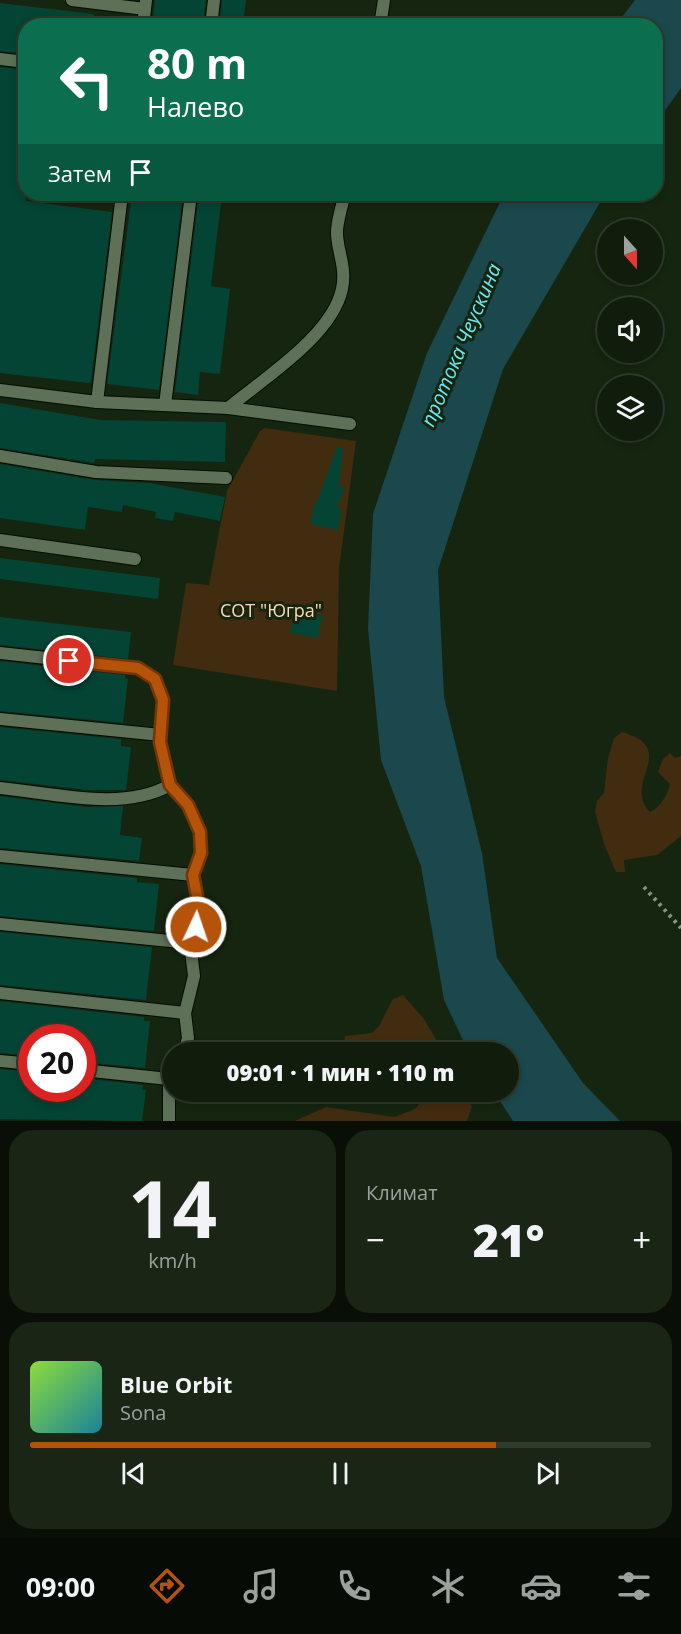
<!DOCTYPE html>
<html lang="ru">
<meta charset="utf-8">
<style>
body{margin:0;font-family:"Open Sans",sans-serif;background:#192515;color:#f1f3f6;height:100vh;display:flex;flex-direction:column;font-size:22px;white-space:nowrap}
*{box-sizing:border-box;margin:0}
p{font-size:20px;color:#9ca19d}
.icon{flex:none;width:33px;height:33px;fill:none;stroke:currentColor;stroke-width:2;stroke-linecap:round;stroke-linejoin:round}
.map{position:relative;height:1121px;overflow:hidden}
.details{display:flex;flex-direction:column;gap:9px;padding:9px;background:#090f07;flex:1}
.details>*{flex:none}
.hud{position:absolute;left:18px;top:18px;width:645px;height:183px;border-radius:24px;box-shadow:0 3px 9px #0003,0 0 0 2px #303a2d;background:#0b6e4f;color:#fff;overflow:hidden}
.needle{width:39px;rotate:159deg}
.fabs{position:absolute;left:597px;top:219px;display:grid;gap:12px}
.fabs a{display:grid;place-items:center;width:66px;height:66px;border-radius:50%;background:#101c0c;box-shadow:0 3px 9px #0003,0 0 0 2px #303a2d;font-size:30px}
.speed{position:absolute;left:18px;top:1024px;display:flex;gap:12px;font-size:30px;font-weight:700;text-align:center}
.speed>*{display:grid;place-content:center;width:78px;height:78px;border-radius:50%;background:#101c0c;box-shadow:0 3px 9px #0003,0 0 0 2px #303a2d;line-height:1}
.speed .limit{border:9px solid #d22;background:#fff;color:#111}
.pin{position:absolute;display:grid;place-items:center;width:51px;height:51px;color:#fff;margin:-26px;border:3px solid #fff;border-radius:50%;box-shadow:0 2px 6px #0007}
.me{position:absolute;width:66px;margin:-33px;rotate:3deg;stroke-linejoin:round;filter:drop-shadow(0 0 4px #0008)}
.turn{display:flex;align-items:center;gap:21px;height:126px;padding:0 30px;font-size:27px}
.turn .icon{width:78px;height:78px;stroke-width:2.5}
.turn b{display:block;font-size:42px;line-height:51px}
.then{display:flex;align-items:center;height:57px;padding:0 30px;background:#0003;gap:12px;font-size:22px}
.big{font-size:45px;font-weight:800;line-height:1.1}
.details .card{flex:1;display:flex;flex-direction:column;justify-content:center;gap:9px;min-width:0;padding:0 21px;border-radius:24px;background:#192515}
.details .dial{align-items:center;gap:0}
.dial b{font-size:78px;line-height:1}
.song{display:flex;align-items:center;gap:18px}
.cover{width:72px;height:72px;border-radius:9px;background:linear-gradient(135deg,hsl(90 70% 55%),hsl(190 70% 35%))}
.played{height:6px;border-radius:3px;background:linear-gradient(90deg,#b45309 75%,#303a2d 75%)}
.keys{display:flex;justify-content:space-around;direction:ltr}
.heat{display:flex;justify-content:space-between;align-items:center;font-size:33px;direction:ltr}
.details .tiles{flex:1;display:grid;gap:9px;grid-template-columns:1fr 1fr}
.card:last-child{grid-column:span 2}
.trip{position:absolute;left:162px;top:1042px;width:357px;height:60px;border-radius:30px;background:#101c0c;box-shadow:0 3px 9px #0003,0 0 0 2px #303a2d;font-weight:800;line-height:60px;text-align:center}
.menu{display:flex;height:96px;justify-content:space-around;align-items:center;background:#060b05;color:#9ca19d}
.menu .icon{width:42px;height:42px}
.menu .active{color:#b45309}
.menu b{font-size:27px;color:#f1f3f6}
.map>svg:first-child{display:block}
</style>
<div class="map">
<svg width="681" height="1121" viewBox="0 0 681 1121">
<rect width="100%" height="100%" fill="#152510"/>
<g fill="#422c0f">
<polygon points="265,428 356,441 339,569 337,691 173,665 186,583 209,585 227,491 260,431"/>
<path d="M622,732C681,749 621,783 650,812C660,808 668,794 670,784L658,772L663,759L670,753L675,758L681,756V836L657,855L624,860L625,872H616L604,844L595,812L597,801L604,793L608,758L614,738Z"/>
<polygon points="403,995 424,1019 444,1053 347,1053 344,1044 345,1036 372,1033 379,1026 393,999"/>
<polygon points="426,1092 465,1092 472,1107 467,1121 295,1121 326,1107 394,1117 415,1109 426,1096"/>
</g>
<g fill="#1a484c">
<polygon points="635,0 681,0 681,88 656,123 656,26 616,25"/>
<polygon points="504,194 605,194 503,369 438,570 444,697 482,853 497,958 583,1083 620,1121 513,1121 494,1092 508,1092 508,1053 469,1053 444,1000 421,866 381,760 368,629 373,514 427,353"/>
</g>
<g fill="#034434">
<polygon points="155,0 206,0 203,26 152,26"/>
<polygon points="222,0 246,0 243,26 219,26"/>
<polygon points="0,3 94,14 93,26 26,26 26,54 0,51"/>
<polygon points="0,67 26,70 26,201 112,212 91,382 88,383 0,373"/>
<polygon points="132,194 183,194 159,390 107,384"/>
<polygon points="199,194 222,194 211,286 230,289 220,374 200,372 198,395 175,392"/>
<polygon points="0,403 100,420 226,422 225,462 95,459 94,463 0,448"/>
<polygon points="337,447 343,448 339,486 344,488 337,508 342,509 338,530 310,524 314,504 316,504"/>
<polygon points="0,464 95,480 149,483 225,497 220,521 175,512 173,521 155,518 156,512 123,505 122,512 88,507 85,530 0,518"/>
<polygon points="0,558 160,578 158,599 0,579"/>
<polygon points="294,611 322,616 318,638 290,633"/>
<polygon points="0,617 131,632 128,659 0,645"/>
<polygon points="0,661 125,675 125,678 128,679 123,723 0,711"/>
<polygon points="0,727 121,739 121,746 131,747 126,790 88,790 0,780"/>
<polygon points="0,796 86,807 123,806 120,835 142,838 139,861 0,848"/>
<polygon points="0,864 137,878 137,882 159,884 154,931 0,916"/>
<polygon points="0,932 152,947 146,1000 0,985"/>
<polygon points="0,1001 144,1017 144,1021 150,1021 145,1068 82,1062 82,1038 32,1038 32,1056 0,1053"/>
<polygon points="0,1069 32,1072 32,1089 82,1089 82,1078 143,1085 142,1090 146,1090 142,1121 0,1119"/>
</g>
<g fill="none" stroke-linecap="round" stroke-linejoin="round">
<g stroke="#020d00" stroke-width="14">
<g id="service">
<polyline points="72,0 145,9"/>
<polyline points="143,26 146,0"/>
<polyline points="211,26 214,0"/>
<polyline points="380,26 384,0"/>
<polyline points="0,59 26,62"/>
<polyline points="0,390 97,402 228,408 350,424"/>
<polyline points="97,402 122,194"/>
<polyline points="165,405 191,194"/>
<path d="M228,408C263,379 332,336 342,289C347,266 336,249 337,230C338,218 342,205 345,194"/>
<polyline points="0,456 96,472 226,478"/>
<polyline points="0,540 135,559"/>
<polyline points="0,653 138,668 155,679 163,700 160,742 170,785 188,805 200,832 201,853 193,875 197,896 196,927 190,943 194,976 185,1013 188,1038 184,1053"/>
<polyline points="0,719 161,735"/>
<path d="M0,788C53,793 123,812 170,785"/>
<polyline points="0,856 193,875"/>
<polyline points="0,924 190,943"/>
<polyline points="0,993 185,1013"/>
<polyline points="0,1061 32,1064"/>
<polyline points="82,1070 169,1079"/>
<polyline points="169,1121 169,1079 172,1074"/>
</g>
</g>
<polyline stroke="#869482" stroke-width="4" stroke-dasharray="3 4.5" stroke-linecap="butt" points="644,887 681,928"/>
<use href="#service" stroke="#5e7058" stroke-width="12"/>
</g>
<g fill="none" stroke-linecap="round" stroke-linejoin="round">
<g stroke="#753606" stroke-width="15">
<polyline id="route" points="69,661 138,668 155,679 163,700 160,742 170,785 188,805 200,832 201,853 193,875 197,896 196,927"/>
</g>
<use href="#route" stroke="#b45309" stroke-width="10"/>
</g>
<g text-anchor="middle" stroke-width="6" stroke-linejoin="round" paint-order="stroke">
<g font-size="18" fill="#fedbb1" stroke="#152510">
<text x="271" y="617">СОТ "Югра"</text>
</g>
<g font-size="20" font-style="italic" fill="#6ce9f5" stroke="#152510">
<text transform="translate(461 345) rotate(-67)" y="7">протока Чеускина</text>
</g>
</g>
</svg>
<div class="fabs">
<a><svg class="needle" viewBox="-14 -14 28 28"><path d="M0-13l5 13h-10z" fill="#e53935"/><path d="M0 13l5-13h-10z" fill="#9ca19d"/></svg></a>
<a><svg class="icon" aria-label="sound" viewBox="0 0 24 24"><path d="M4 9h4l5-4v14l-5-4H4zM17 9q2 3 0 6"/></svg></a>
<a><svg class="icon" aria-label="layers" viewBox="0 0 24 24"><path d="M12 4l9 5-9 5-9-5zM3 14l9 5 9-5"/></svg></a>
</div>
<div class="speed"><div class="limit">20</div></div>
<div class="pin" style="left:69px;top:661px;background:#d93025"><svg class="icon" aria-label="arrive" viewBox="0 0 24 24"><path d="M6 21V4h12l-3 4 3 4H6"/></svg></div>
<svg class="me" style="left:196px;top:927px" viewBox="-20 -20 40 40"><circle r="17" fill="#b45309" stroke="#fff" stroke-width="3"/><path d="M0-11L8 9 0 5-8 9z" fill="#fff"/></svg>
<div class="trip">09:01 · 1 мин · 110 m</div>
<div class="hud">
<div class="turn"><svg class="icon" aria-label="left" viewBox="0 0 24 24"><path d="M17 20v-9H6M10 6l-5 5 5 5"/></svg><div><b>80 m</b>Налево</div></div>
<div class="then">Затем<svg class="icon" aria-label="arrive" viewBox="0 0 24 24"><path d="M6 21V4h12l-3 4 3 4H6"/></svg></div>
</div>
</div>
<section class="details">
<div class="tiles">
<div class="card dial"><b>14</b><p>km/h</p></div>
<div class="card"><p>Климат</p>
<div class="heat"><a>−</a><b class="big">21°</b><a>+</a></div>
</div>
<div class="card">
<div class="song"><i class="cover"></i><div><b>Blue Orbit</b><p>Sona</p></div></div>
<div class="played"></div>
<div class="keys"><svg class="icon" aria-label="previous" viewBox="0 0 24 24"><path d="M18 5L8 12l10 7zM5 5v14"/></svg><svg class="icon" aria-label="pause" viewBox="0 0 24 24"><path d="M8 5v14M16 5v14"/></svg><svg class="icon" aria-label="next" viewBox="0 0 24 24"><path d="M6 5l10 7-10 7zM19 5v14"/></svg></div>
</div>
</div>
</section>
<nav class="menu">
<b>09:00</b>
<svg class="icon active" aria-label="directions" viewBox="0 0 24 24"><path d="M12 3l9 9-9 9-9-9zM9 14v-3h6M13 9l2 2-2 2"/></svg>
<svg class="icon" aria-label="music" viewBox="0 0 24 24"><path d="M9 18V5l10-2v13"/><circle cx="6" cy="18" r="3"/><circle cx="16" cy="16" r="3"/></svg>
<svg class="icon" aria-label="phone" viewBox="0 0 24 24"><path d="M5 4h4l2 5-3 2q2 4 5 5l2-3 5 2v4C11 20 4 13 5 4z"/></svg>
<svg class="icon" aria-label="climate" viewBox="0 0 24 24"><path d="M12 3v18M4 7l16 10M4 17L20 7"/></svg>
<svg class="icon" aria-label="car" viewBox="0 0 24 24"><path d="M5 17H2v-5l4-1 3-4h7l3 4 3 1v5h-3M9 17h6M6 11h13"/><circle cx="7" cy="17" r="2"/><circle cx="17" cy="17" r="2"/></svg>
<svg class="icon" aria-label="filters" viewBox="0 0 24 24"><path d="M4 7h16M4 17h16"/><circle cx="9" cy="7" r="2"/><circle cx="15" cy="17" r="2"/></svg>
</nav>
